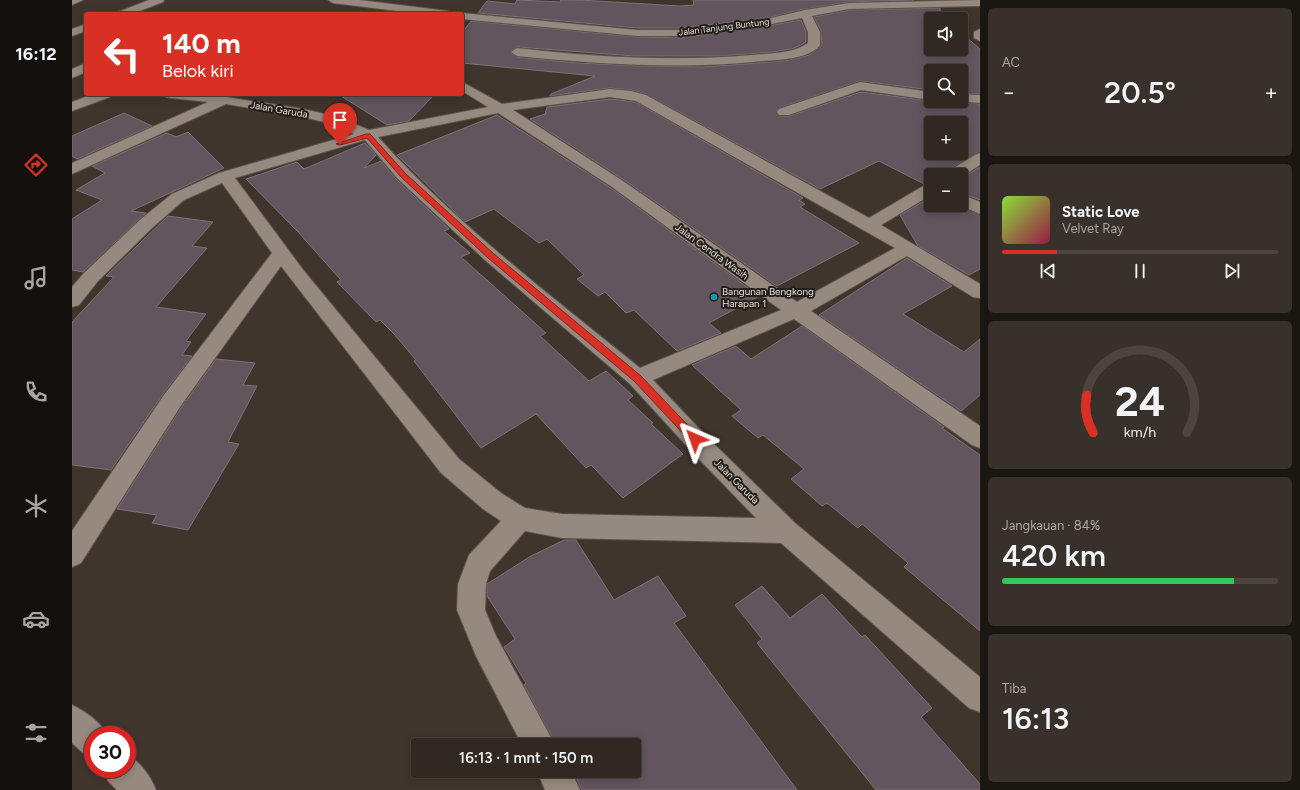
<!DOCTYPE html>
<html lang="id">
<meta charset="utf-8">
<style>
body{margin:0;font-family:Figtree,sans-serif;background:#38302a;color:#f1f3f6;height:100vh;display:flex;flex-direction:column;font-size:15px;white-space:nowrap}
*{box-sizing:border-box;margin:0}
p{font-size:13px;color:#a8a6a5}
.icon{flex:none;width:22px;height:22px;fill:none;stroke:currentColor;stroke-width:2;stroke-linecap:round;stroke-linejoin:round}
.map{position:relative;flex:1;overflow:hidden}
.details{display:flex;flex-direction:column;gap:8px;padding:8px;background:#1a1612;width:320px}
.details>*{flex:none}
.guide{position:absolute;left:12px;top:12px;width:380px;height:84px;border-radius:4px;box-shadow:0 2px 10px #0003,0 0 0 1px #4b443f;background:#d93025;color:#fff;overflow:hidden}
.buttons{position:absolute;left:852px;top:12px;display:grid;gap:8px}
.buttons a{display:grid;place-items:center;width:44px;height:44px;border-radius:4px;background:#302821;box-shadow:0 2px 10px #0003,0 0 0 1px #4b443f;font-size:20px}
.speed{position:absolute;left:12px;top:726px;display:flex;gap:8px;font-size:20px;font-weight:700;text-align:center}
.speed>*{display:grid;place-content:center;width:52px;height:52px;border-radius:50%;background:#302821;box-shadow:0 2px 10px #0003,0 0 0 1px #4b443f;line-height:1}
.speed .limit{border:6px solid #d22;background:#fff;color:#111}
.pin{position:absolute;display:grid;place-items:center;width:34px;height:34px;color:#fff;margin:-41px -17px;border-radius:50% 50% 50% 0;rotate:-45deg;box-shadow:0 0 4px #0007}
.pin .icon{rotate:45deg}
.me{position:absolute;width:44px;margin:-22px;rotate:317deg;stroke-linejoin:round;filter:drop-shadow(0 0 3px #0008)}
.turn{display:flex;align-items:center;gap:14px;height:84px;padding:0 12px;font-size:18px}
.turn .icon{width:52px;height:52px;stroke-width:2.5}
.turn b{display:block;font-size:28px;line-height:34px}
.big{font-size:30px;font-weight:600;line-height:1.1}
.details .tile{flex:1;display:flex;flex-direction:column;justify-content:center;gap:6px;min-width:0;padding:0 14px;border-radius:6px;background:#38302a}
.details .dial{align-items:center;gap:0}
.dial svg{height:104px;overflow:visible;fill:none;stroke:#4b443f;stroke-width:7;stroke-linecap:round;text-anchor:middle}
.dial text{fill:#f1f3f6;stroke:none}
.song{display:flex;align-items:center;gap:12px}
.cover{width:48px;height:48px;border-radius:6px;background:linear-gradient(135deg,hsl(90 70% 55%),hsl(340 70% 35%))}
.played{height:4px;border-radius:2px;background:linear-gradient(90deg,#d93025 20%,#4b443f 20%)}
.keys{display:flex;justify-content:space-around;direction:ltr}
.heat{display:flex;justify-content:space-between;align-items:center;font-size:22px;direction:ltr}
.charge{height:6px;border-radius:3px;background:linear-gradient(90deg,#34c759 84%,#4b443f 0)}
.trip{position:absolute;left:339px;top:738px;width:230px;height:40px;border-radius:4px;background:#302821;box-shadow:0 2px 10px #0003,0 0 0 1px #4b443f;font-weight:600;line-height:40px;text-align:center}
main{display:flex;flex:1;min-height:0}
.menu{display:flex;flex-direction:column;width:72px;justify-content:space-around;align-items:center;background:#13100d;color:#a8a6a5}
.menu .icon{width:28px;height:28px}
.menu .current{color:#d93025}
.menu b{font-size:18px;color:#f1f3f6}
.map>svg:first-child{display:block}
</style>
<main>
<nav class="menu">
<b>16:12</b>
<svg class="icon current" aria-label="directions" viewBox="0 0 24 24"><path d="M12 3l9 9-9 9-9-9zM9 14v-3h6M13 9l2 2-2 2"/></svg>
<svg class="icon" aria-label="music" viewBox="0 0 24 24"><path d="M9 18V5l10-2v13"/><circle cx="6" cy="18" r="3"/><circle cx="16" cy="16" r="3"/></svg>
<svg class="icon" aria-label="phone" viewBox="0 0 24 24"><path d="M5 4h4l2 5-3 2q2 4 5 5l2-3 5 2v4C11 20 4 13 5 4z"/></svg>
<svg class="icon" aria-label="climate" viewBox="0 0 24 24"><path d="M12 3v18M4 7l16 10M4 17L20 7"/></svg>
<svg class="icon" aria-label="car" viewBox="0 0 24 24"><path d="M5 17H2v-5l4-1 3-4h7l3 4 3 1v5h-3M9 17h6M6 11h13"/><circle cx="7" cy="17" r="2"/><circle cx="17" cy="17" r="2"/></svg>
<svg class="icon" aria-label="filters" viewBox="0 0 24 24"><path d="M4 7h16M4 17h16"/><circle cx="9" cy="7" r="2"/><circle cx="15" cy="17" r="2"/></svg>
</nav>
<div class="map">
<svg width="908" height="790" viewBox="0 0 908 790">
<rect width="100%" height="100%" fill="#40352c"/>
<g fill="#62555d" stroke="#7f7079" fill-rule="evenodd">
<polygon points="445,0 488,2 489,0 508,0 607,6 622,5 621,0 842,0 777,2 733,9 695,18 608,28 565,28 406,13 415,1 443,4"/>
<path d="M868,8L869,19H859V49H889V36H893L908,49V94L889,93V71H859V90L788,81L707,108L704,111L707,116H717L789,92L859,101H884L908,104V152L874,171L872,175H859V182L852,184L807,161L748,189L574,94L559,90L538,88L478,96L479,94L523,76L390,63V33L399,21L565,37L608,38L695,26L729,20L734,32V42L723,48L702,52L650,56H562L445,47L438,52L445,57L506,63L568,66L630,67L713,61L737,55L750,45L749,31L742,17L777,10ZM859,123H889V153H859Z"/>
<polygon points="266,94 363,94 337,121 315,125"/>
<polygon points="538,99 564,102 731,198 727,200 733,204 728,207 787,243 705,286 552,180 458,119 473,114 475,107"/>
<polygon points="52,113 80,126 5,159 0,156 0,136"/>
<polygon points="425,115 539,188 687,296 637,323 649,333 605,351 562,310 554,313 533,292 526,296 505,279 512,275 475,239 467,243 422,209 393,222 325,155"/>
<polygon points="116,132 152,168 59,211 74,213 11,272 0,270 0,219 30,200 4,190 33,173 20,166 95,133 104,137"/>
<polygon points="293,143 304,155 292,168 309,161 325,180 377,229 372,231 398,253 389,257 474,333 468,336 517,381 534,371 561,396 556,400 581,423 579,424 611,454 551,498 519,465 514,468 464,414 409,448 342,361 344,360 322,334 308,320 304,322 265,282 269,280 227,233 174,179 225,162 232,169"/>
<polygon points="908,167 908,200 889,193 889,178"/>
<polygon points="859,197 859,205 887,205 908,215 908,269 897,275 846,246 828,215"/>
<polygon points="96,216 141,222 120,246 135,248 84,307 134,314 114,341 119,342 110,355 120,356 91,394 39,470 0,465 0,322 42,277 34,276"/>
<polygon points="835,258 880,286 831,314 892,352 908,339 908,395 889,411 747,315"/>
<polygon points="730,326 872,427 870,428 908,455 908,631 832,567 836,563 790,524 786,528 755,503 750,506 719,479 732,469 691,435 686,438 660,416 669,410 620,365 664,346 679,359"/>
<polygon points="144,359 183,363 171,385 185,386 156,442 167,444 116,530 80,523 85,515 45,509 109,408"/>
<polygon points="492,540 504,540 542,600 586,576 614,616 602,623 725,790 510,790 501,771 562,771 562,745 484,745 452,685 454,683 432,647 443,639 415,596 415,584 459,556"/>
<polygon points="690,586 718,618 750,594 790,637 793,635 860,708 849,717 908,784 908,790 804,790 685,643 690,639 663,605"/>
</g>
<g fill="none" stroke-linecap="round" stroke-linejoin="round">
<g stroke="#5c534c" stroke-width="2">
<g id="street">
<polygon points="0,0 11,0 0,5"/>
<polygon points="77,0 92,0 91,2 60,14 45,14 46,12"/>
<polygon points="256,0 287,0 376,11 381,14 349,14 261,3"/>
<path d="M908,0V6L777,9L740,16L748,32V45C738,59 706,60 691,61C609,70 527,64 445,56L439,52L445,48C523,57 601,62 680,55C699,53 720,54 736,43V32L730,18L695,25L608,36H565L390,19V14H386L390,13L565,30H608L695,19L733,10L777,3Z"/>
<polygon points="14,24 14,31 0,36 0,29"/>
<polygon points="908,29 908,41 902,38 902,32"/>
<polygon points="14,63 14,72 0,78 0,69"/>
<path d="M390,82L430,104L538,89L559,91L574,95L797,218L853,185L859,183V195L809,225L908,284V298L901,297L835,256L739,311L908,426V448L900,445L722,319L581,380L640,442L723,523L908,677V712L897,708L709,543L490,538L453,531L418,571L414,584L413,610L424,636L483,745H450L404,656L385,610L386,584L397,555L429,521L411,509L369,473L209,266L108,407L9,563L0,567V531L92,395L200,253L150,183L112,200L81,227L26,281L7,305L0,307V287L12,273L69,219L100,194L147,173L282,134L256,123L231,117L154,104L0,174V163L136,102L99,98L94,97L92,94H135L231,109L266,117L297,130L416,107L390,91ZM538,97L564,101L823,248L725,302L551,181L441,110ZM426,113L540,187L709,310L568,368C478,295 384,224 306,137ZM293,140L326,179L413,260L558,384L624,456L684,518L490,514L453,508L429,493L387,459L232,271L163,178Z"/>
<polygon points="788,82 859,92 859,100 789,90 717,115 707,115 705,112 707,109"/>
<polygon points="21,94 40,94 38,97 0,111 0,102"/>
<polygon points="889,94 908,95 908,103 885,101 889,101"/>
<polygon points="908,153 908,165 889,177 889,175 873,175 875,172 903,155"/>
<polygon points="889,194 908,202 908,214 888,205"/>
<path d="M0,705C13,711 29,722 35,735H21V757L10,752L0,743Z"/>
<path d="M55,755C68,761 79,777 84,790H45L36,781L32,769H55Z"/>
<polygon points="465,771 499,771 508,790 473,790"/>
</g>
</g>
<use href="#street" fill="#96897f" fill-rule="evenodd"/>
</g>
<polygon fill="#d93025" stroke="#8d1f18" points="294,134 298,134 334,174 422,254 569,376 626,436 628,439 626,442 619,442 562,381 416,258 329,177 295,138 268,145 264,144"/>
<circle fill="#0f9aa8" stroke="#231e1a" stroke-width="1.5" cx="642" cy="297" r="4"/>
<g text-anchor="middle" stroke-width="4" stroke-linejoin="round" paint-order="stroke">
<g font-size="9" fill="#e6dfd9" stroke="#231e1a">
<text transform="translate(652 27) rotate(-7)" y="3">Jalan Tanjung Buntung</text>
</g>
<g font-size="10" fill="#e6dfd9" stroke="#231e1a">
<text transform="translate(207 109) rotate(10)" y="4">Jalan Garuda</text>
<text transform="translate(640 251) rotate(36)" y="4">Jalan Cendra Wasih</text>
<text transform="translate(665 481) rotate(45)" y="4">Jalan Garuda</text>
</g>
<g font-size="10" fill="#e6dfd9" stroke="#231e1a" text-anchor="start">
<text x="650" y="295">Bangunan Bengkong<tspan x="650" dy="12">Harapan 1</tspan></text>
</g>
</g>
</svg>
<div class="buttons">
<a><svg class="icon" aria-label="sound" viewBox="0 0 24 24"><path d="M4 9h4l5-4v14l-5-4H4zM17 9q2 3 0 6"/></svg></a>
<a><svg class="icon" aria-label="search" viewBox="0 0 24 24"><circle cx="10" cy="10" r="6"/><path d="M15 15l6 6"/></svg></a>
<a>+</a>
<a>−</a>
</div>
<div class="speed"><div class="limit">30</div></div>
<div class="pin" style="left:268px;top:144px;background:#d93025"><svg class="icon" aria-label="arrive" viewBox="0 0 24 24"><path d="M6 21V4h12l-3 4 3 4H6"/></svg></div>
<svg class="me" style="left:623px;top:439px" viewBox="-20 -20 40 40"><path d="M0-17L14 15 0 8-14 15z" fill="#d93025" stroke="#fff" stroke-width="4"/></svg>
<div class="trip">16:13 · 1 mnt · 150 m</div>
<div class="guide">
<div class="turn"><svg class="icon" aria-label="left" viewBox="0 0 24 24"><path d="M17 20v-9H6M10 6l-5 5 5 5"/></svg><div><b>140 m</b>Belok kiri</div></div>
</div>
</div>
<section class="details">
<div class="tile"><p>AC</p>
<div class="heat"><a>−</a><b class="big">20.5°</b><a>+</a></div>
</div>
<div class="tile">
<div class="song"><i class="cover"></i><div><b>Static Love</b><p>Velvet Ray</p></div></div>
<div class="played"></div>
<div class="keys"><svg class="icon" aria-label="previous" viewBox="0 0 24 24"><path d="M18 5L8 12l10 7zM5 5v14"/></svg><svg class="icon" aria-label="pause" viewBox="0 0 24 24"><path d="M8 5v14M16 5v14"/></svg><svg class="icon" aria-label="next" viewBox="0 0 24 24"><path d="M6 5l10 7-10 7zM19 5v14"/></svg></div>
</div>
<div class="tile dial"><svg viewBox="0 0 100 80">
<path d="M14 69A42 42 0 1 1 86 69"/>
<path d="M14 69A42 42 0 0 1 9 40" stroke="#d93025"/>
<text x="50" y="56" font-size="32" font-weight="700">24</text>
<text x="50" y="72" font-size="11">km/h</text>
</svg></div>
<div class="tile"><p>Jangkauan · 84%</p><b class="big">420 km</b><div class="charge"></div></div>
<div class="tile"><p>Tiba</p><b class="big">16:13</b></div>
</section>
</main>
